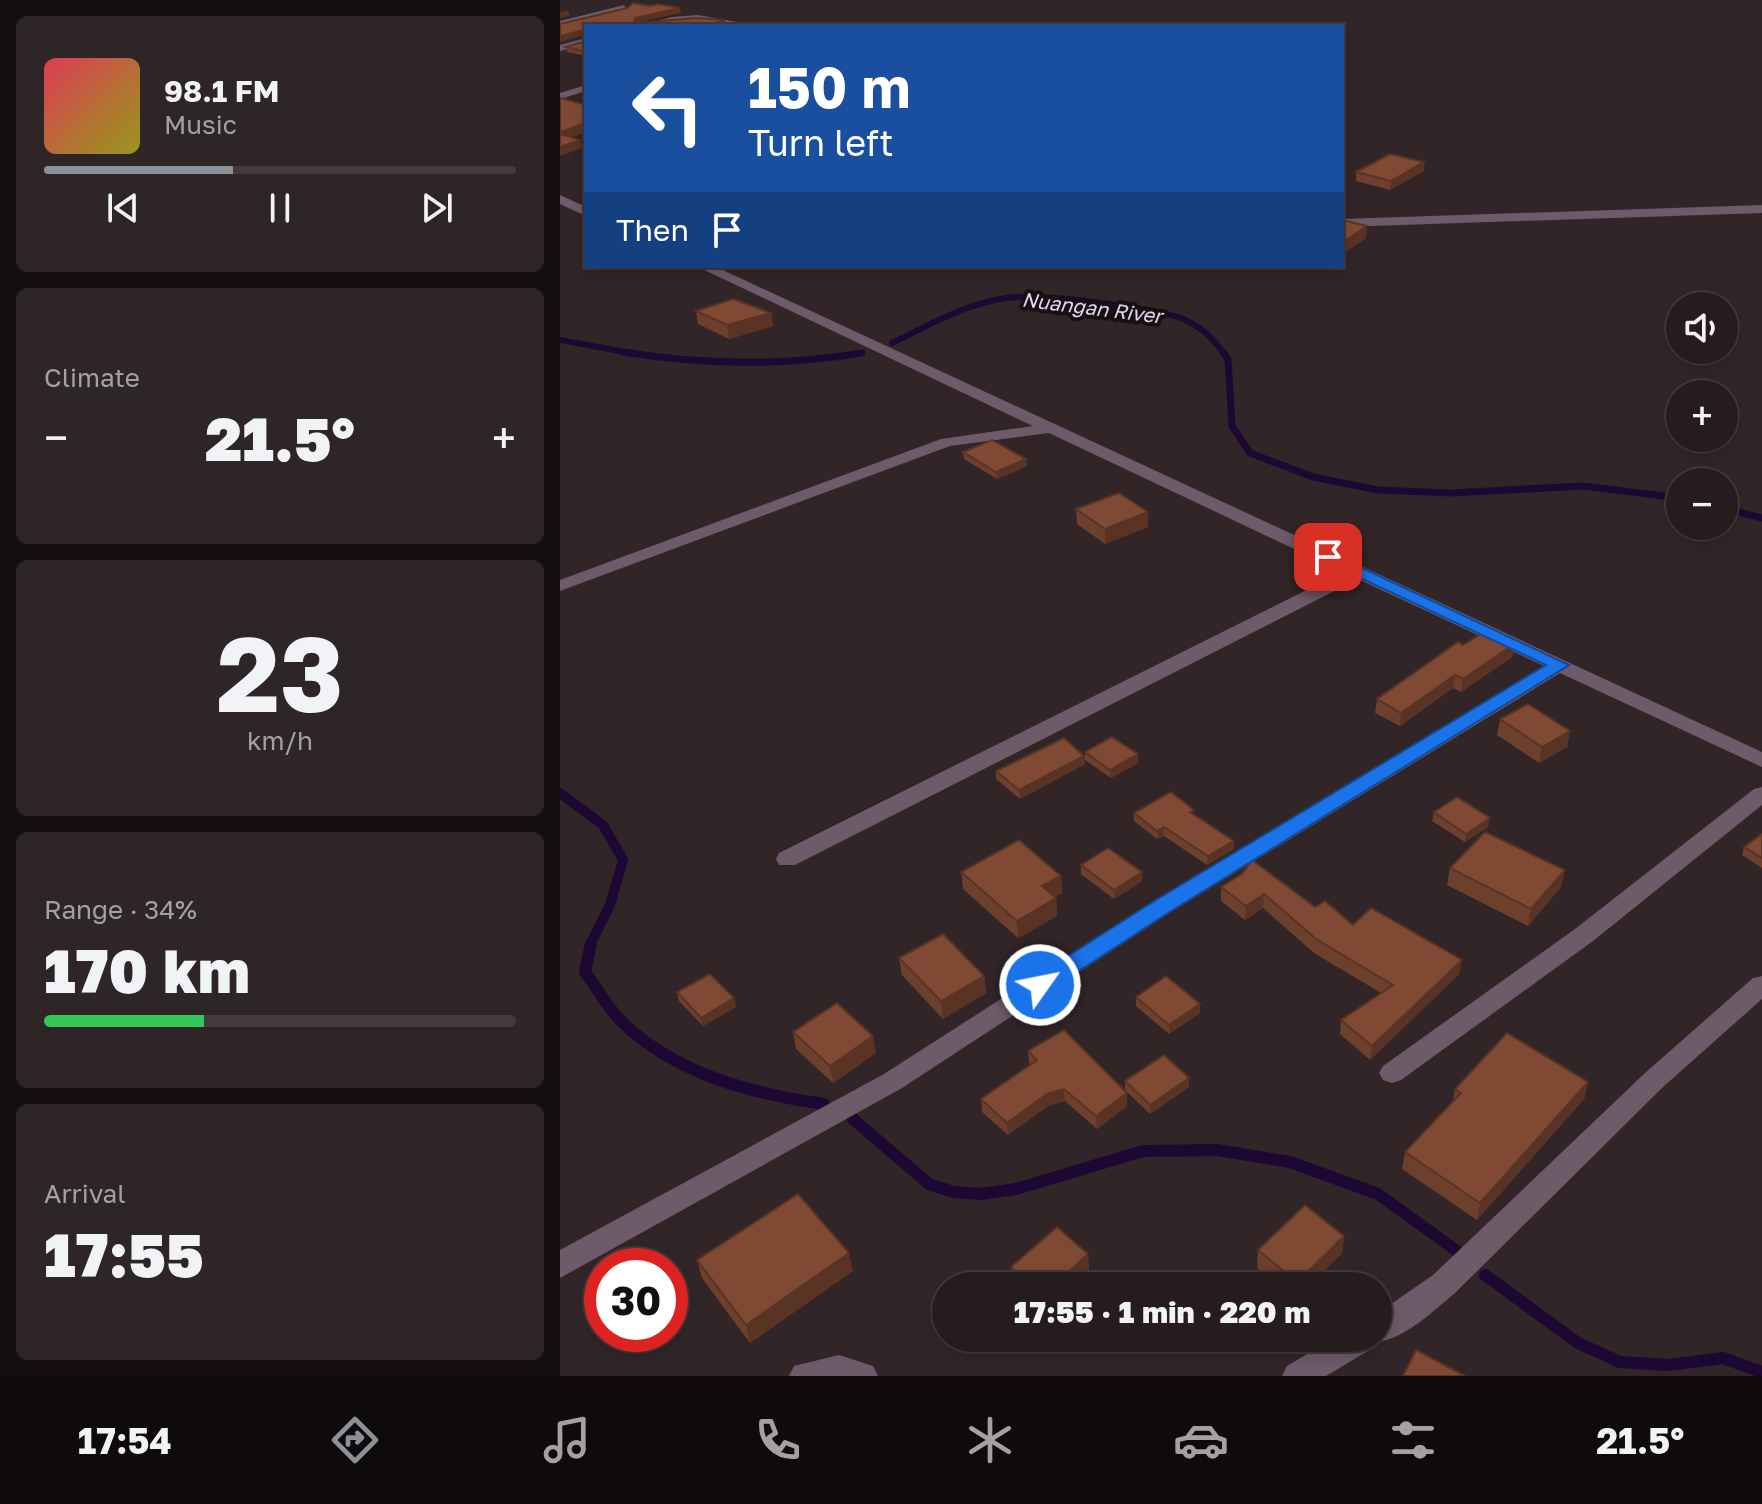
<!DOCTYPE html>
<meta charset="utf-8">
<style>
body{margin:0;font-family:"Golos Text",sans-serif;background:#2e2526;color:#f1f3f6;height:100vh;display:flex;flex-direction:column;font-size:30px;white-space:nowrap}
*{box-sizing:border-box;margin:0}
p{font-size:26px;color:#a4a1a4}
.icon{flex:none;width:44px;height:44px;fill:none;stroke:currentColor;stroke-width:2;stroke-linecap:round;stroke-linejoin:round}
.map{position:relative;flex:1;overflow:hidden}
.drawer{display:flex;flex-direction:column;gap:16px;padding:16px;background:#150f10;width:560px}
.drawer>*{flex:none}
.top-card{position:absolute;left:24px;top:24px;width:760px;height:244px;border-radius:0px;box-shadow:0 4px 12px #0003,0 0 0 2px #423a3b;background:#1a4fa0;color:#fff;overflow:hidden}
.buttons{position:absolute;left:1106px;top:292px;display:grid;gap:16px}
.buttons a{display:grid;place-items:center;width:72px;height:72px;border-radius:50%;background:#261c1d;box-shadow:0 4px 12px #0003,0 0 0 2px #423a3b;font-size:40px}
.speed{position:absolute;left:24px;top:1248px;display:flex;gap:16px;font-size:40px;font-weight:700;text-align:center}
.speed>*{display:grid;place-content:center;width:104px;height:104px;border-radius:50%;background:#261c1d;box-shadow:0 4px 12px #0003,0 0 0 2px #423a3b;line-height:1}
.speed .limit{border:12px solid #d22;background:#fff;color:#111}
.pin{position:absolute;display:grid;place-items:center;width:68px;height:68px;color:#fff;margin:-34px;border-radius:16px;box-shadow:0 4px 12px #0006}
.me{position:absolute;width:88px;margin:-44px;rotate:57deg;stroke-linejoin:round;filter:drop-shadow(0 0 6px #0008)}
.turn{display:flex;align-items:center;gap:28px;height:168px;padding:0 32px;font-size:36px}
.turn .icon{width:104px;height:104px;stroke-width:2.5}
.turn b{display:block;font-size:56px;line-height:68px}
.then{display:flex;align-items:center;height:76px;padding:0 32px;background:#0003;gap:16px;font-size:30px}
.big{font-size:60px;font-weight:800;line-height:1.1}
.drawer .card{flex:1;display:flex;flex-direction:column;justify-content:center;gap:12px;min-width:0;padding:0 28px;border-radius:12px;background:#2e2526}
.drawer .dial{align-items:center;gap:0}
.dial b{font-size:104px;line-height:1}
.song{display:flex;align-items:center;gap:24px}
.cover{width:96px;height:96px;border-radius:12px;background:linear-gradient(135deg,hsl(350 70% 55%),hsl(60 70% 35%))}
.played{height:8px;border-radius:4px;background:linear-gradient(90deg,#8c9099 40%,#423a3b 40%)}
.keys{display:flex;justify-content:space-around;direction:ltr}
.heat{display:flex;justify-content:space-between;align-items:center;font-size:44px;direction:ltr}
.charge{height:12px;border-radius:6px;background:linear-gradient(90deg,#34c759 34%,#423a3b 0)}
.trip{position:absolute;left:372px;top:1272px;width:460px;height:80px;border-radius:40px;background:#261c1d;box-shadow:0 4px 12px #0003,0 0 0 2px #423a3b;font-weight:800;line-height:80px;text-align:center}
.tab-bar{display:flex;height:128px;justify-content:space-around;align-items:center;background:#0f0b0c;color:#a4a1a4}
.tab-bar .icon{width:56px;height:56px}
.tab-bar .selected{color:#8c9099}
.tab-bar b{font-size:36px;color:#f1f3f6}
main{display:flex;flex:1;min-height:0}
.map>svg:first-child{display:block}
</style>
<main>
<section class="drawer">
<div class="card">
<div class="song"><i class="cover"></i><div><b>98.1 FM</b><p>Music</p></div></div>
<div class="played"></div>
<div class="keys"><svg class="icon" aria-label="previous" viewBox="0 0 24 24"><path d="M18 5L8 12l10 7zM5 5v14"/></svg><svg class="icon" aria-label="pause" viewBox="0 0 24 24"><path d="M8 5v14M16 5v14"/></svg><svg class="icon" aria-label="next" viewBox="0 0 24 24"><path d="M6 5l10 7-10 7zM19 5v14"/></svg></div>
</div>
<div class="card"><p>Climate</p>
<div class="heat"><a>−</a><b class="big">21.5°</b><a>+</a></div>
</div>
<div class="card dial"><b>23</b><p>km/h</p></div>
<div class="card"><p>Range · 34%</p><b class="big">170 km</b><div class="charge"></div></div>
<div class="card"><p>Arrival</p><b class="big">17:55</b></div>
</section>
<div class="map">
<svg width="1202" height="1376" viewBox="0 0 1202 1376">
<rect width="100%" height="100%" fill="#322527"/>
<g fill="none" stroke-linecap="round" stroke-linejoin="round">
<g stroke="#1c0833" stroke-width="6">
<polyline points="0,340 76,354"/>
<path d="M332,343C369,325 405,304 446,298C478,293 593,307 623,319C640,326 654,339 664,354"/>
<polyline points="296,354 302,353"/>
</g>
<g stroke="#1c0833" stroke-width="7">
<path d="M63,352C143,365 223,366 302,353"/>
<polyline points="663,352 668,359 672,426 690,453 753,477 818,490 891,493 1023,486 1120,498"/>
<polyline points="1164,508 1202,518"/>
</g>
<polyline stroke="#1c0833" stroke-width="10" points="0,793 43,825 63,860 50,905 30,945"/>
<g stroke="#1c0833" stroke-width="12">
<path d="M31,943L25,972C37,988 47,1007 62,1022C116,1074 192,1094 264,1104"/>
<polyline points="293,1119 369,1184 393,1192 421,1194 456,1189 583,1151 657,1150 730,1162 818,1194 897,1251"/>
<polyline points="925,1275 1018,1343 1060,1362 1109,1365 1163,1358 1202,1372"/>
</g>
<g fill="#6f5a6a" fill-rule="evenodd">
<polygon points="64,5 67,10 0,27 0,21"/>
<polygon points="138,15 199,26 138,20 77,26 112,17"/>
<polygon points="26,38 26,44 0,51 0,45"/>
<polygon points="26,85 26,91 0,99 0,93"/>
<polygon points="0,195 26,207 26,216 0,204"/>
<polygon points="1202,205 1202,213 782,227 782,219"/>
<polygon points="136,266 154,266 1202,752 1202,767 1000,673 611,912 342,1088 0,1278 0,1250 324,1074 595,900 984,666 798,579 235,865 219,865 216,859 219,853 783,572 489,433 390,446 0,591 0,580 381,439 473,426"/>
<polygon points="1202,787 1202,805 1033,941 841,1080 832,1083 823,1080 819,1073 823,1066 1015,929 1194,789"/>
<path d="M1202,976V999L1103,1087L895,1293C873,1311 844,1340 816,1342L813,1348L766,1376H722L727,1366L774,1338H818V1313L873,1275L1085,1073L1193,978Z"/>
<polygon points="279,1355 313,1366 318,1376 229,1376 234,1366"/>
</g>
</g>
<g fill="#6d3f2d">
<polygon points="26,41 26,56 7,52 6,47"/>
<polygon points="864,162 864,171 830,190 796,181 796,172"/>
<polygon points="136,311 211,313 213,326 169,339 138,324"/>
<polygon points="403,452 467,466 437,479 404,459"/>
<polygon points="516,509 588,512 588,527 545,544 517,524"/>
<polygon points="954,644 952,657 901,692 893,688 840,726 815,713 817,699 903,645"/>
<polygon points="940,719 1010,731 1007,747 979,763 937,735"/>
<polygon points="525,752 578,754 578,763 551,778 525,760"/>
<polygon points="524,756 525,764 460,799 436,779 436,771"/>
<polygon points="874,812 930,818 928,827 905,842 872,821"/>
<polygon points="574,813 634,814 674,841 674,849 647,865 604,836 597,839 574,821"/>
<polygon points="1202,834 1202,868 1182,855 1184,847"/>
<polygon points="521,865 582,872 582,881 554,899 521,874"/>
<polygon points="890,868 1001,887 968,926 887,885"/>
<polygon points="401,872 501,876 502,893 494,897 496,898 497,916 458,938 403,889"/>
<polygon points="682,874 793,925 899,974 810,1060 780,1034 781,1020 821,993 754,953 703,908 685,920 661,901 661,887"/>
<polygon points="339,958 424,976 426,993 383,1019 342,975"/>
<polygon points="117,992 174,998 176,1007 143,1026 119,1001"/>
<polygon points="576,997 640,1013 609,1034 576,1006"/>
<polygon points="233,1032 316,1053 273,1083 236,1049"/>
<polygon points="468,1051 567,1093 567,1106 537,1129 505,1101 488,1106 448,1135 422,1112 421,1099 471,1065 469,1063"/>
<polygon points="629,1078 629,1087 590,1114 565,1090 565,1081"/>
<polygon points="1028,1082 1024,1099 917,1220 842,1169 845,1152 893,1101 895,1089"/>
<polygon points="784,1236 782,1253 749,1286 719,1286 697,1268 698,1250"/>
<polygon points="528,1254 529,1272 514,1286 455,1286 452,1284 451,1267"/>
<polygon points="137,1260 293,1271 190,1343 142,1278"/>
</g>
<g fill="#593324">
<polygon points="120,8 121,13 74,23 75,18"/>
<polygon points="8,10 10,16 0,18 0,13"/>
<polygon points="165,20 166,26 148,26"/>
<polygon points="24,30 25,35 0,42 0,36"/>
<polygon points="26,123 26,132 0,141 0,132"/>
<polygon points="20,140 22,148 0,156 0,147"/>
<polygon points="864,162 864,171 830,190 831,181"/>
<polygon points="807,226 806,238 782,255 782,243"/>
<polygon points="211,313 213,326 169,339 167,325"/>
<polygon points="466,459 467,466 437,479 436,472"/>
<polygon points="588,512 588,527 545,544 545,529"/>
<polygon points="954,644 952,657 901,692 903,679"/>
<polygon points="895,675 893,688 840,726 841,713"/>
<polygon points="1010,731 1007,747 979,763 982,747"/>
<polygon points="578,754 578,763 551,778 550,770"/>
<polygon points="524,756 525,764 460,799 459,790"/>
<polygon points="930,818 928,827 905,842 906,834"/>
<polygon points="604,827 604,836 597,839 597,831"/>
<polygon points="674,841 674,849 647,865 648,856"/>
<polygon points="1005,870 1001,887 968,926 971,909"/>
<polygon points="582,872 582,881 554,899 554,890"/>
<polygon points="501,876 502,893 483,903 482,886"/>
<polygon points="704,894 703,908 685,920 686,906"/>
<polygon points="496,898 497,916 458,938 457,921"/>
<polygon points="902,960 899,974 810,1060 812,1046"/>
<polygon points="424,976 426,993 383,1019 381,1001"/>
<polygon points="174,998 176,1007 143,1026 141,1018"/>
<polygon points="640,1004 640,1013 609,1034 609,1025"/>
<polygon points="313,1036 316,1053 273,1083 270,1066"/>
<polygon points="629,1078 629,1087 590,1114 590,1105"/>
<polygon points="1028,1082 1024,1099 917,1220 920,1203"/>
<polygon points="504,1089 505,1101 488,1106 448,1135 447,1123 487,1094"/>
<polygon points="567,1093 567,1106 537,1129 536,1116"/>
<polygon points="784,1236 782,1253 749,1286 737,1286 737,1282"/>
<polygon points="289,1253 293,1271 190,1343 186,1325"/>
<polygon points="528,1254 529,1272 514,1286 493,1286"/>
</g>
<g fill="#7f4934" stroke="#593324" stroke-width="2">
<polygon points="73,3 90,6 98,4 120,8 75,18 74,23 137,18 165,20 148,26 26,26 26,31 24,30 0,36 0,24 67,8"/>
<polygon points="26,41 26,50 23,51 6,47"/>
<polygon points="0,98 26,105 26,123 0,132"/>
<polygon points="0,134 20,140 0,147"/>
<polygon points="830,154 864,162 831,181 796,172"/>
<polygon points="782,220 807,226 782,243"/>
<polygon points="173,299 211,313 167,325 136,311"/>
<polygon points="432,440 466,459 436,472 403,452"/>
<polygon points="559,493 588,512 545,529 516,509"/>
<polygon points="927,630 954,644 903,679 895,675 841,713 817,699 898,642 903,645"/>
<polygon points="968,704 1010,731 982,747 940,719"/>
<polygon points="552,737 578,754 550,770 525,752"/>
<polygon points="504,738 524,756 459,790 436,771"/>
<polygon points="611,792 634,810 630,812 674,841 648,856 604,827 597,831 574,813"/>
<polygon points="897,797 930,818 906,834 874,812"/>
<polygon points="925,832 1005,870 971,909 890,868"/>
<polygon points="1202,834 1202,858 1184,847"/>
<polygon points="459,840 501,876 482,886 496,898 457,921 401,872"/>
<polygon points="548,848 582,872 554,890 521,865"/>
<polygon points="692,860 755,907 765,901 793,925 811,908 902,960 812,1046 781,1020 833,985 756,939 704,894 686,906 661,887 682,874"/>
<polygon points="383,934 424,976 381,1001 339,958"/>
<polygon points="150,974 174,998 141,1018 117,992"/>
<polygon points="606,976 640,1004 609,1025 576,997"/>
<polygon points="277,1003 313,1036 270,1066 233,1032"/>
<polygon points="504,1030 567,1093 536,1116 504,1089 487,1094 447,1123 421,1099 477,1060 468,1051"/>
<polygon points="947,1033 1028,1082 920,1203 845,1152 901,1093 895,1089"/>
<polygon points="604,1055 629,1078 590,1105 565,1081"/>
<polygon points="238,1194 289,1253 186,1325 137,1260"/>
<polygon points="745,1205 784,1236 737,1282 698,1250"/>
<polygon points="497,1227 528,1254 493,1286 472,1286 451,1267"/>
<polygon points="856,1350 905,1376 843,1376"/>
</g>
<polygon fill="#1a73e8" stroke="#114b97" stroke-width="2" points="768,552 1009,665 611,911 488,991 480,994 472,991 469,985 472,979 596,900 986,665 762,560 759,557"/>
<g text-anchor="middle" stroke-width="8" stroke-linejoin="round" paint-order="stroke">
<g font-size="20" font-style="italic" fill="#e1d6f6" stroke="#161011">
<text transform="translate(532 308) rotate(7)" y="7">Nuangan River</text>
</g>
</g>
</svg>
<div class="buttons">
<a><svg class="icon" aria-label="sound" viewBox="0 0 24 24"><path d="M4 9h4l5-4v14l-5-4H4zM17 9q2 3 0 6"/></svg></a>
<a>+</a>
<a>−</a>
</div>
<div class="speed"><div class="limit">30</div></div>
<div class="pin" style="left:768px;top:557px;background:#d93025"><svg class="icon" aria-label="arrive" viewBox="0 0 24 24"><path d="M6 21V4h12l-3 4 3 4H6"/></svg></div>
<svg class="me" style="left:480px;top:985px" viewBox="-20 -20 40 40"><circle r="17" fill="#1a73e8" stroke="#fff" stroke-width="3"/><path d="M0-11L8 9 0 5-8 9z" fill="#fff"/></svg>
<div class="trip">17:55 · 1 min · 220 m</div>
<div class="top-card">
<div class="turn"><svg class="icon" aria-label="left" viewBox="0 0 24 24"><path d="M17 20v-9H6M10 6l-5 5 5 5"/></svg><div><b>150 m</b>Turn left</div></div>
<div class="then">Then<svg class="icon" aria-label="arrive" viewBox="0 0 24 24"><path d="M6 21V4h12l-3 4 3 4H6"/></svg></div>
</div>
</div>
</main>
<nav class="tab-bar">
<b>17:54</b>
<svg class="icon selected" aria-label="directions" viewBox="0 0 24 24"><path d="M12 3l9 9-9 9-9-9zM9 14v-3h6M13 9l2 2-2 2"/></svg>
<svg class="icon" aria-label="music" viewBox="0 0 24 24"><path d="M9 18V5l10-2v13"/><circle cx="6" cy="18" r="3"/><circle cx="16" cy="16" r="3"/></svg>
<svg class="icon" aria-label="phone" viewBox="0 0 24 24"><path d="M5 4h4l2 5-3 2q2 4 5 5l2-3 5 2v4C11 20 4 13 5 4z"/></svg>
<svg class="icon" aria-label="climate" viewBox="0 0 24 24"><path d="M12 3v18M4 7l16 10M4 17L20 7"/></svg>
<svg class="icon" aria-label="car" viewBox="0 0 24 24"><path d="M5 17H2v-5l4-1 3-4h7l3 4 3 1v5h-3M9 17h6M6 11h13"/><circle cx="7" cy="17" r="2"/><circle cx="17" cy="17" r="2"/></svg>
<svg class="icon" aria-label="filters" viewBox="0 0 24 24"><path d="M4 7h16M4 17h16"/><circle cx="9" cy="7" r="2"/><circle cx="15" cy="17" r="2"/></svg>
<b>21.5°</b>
</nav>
